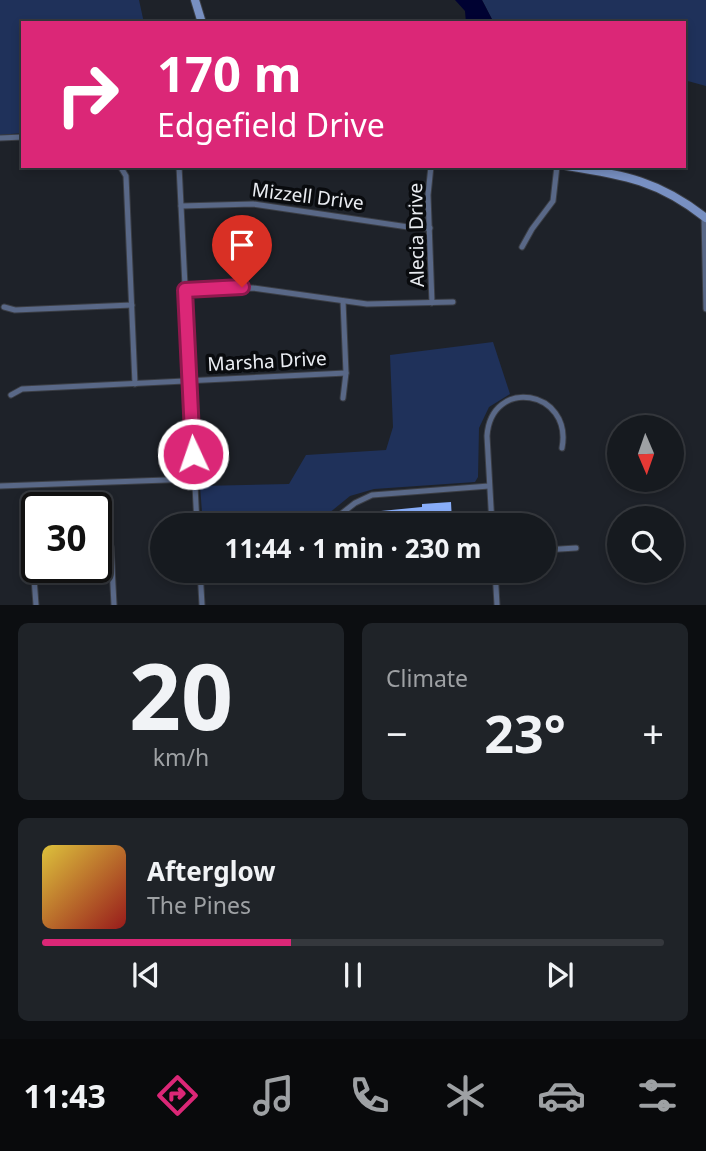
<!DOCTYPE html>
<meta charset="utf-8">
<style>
body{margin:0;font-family:"Noto Sans",sans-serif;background:#1f2328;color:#f1f3f6;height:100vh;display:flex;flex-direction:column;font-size:26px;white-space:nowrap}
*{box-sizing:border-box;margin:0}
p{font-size:23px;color:#9ea1a4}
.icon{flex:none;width:38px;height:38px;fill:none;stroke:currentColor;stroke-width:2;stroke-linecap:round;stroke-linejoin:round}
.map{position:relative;height:605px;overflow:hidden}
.panel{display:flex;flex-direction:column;gap:18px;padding:18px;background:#0c0e11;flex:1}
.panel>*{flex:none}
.banner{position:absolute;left:21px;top:21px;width:665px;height:147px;border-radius:0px;box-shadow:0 4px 10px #0003,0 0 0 2px #35383d;background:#db2777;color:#fff;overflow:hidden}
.needle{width:46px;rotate:178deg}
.tools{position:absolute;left:607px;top:415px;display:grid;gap:14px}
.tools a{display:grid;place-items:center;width:77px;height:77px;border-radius:50%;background:#161a1f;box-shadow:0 4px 10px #0003,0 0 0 2px #35383d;font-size:35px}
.speed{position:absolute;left:21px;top:492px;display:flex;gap:14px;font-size:35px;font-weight:700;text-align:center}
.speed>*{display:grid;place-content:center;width:91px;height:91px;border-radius:50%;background:#161a1f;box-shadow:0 4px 10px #0003,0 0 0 2px #35383d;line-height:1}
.speed .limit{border:4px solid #111;border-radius:10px;background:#fff;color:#111}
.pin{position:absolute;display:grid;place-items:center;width:60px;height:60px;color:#fff;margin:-72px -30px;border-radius:50% 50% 50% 0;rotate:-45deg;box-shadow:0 0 7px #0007}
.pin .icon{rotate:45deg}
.me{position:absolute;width:77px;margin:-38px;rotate:357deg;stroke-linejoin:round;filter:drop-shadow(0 0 5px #0008)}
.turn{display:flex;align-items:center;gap:24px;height:147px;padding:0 21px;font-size:32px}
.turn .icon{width:91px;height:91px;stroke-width:2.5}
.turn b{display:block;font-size:49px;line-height:60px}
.big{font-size:52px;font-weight:700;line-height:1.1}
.panel .widget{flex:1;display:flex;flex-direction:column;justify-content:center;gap:10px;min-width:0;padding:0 24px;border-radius:10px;background:#1f2328}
.panel .dial{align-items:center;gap:0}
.dial b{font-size:91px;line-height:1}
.song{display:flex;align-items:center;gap:21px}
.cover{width:84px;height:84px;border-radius:10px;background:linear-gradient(135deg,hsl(50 70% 55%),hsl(0 70% 35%))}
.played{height:7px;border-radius:4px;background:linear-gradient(90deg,#db2777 40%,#35383d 40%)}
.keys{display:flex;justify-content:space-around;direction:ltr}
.heat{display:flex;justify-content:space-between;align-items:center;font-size:38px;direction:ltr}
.panel .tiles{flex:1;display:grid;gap:18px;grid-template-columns:1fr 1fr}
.widget:last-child{grid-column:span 2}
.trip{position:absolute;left:150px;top:513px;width:406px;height:70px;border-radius:35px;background:#161a1f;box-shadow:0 4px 10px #0003,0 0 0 2px #35383d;font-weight:700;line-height:70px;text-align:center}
.dock{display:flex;height:112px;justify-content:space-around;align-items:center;background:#090a0c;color:#9ea1a4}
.dock .icon{width:49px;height:49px}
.dock .selected{color:#db2777}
.dock b{font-size:32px;color:#f1f3f6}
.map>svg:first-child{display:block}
</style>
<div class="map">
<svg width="706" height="605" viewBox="0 0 706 605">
<rect width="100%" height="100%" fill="#1e2229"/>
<g fill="#1f315a">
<polygon points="0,0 139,0 144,23 23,23 23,133 0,135"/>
<polygon points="482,0 706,0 706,86 684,80 684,23 494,23"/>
<polygon points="493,342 510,394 489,407 479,428 478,477 475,482 374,489 350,496 323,518 308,525 203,525 200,486 289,484 306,455 386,450 393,427 390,355"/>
</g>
<polygon fill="#000232" points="455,0 482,0 494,23 466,23 465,11"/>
<polygon fill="#88adf9" points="451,502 452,521 421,523 421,525 372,525 371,514 382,514 381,511 422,507 422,504"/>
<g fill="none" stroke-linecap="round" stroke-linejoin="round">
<g stroke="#3b3e45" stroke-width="7">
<g id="street">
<polyline points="0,138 23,137"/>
<polyline points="120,166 126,176 135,384"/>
<polyline points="179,166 197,525"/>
<polyline points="431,166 428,195 432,303"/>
<polyline points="181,206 253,204 415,228 430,228"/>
<polyline points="704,217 706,309"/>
<polyline points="522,247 532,229 553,201 557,166"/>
<polyline points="185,290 253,288 367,304 453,302"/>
<polyline points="343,301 346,373 343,398"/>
<polyline points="4,307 15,310 132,305"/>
<polyline points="11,395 22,389 346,373"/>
<polyline points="0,486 194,479"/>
<polyline points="327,525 355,503 372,495 489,486"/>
<path d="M492,525L487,436C491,376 573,390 562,448"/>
<polyline points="111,547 114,605"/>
<polyline points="544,550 576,548"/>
<polyline points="32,551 36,605"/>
<polyline points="200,570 202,605"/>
<polyline points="495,570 497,605"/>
</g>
</g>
<g stroke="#3b3e45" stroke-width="10">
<g id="secondary">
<polyline points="195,0 202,23"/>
<path d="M567,166C625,175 659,181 706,218"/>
</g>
</g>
<use href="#street" stroke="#596887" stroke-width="5"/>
<use href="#secondary" stroke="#7890c2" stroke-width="8"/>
</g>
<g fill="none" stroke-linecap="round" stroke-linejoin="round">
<g stroke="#8e194d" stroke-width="18">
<polyline id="route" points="193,454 185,290 242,287"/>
</g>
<use href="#route" stroke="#db2777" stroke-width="12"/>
</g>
<g text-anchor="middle" stroke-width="7" stroke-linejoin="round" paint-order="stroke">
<g font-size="19" fill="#eaedf2" stroke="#090b0e">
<text transform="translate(308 196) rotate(7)" y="7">Mizzell Drive</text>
<text transform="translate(416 235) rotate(-91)" y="7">Alecia Drive</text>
<text transform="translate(267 361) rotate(-3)" y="7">Marsha Drive</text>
</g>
</g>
</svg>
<div class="tools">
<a><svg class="needle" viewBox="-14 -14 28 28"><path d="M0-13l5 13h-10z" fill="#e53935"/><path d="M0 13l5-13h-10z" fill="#9ea1a4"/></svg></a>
<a><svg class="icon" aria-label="search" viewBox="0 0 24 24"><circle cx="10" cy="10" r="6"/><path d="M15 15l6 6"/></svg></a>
</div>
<div class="speed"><div class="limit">30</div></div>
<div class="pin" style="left:242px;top:287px;background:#d93025"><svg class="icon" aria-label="arrive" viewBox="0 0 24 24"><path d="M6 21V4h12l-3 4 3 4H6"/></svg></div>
<svg class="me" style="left:193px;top:454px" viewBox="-20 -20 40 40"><circle r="17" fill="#db2777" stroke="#fff" stroke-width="3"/><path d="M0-11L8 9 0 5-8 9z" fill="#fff"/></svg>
<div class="trip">11:44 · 1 min · 230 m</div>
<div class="banner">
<div class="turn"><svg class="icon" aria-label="right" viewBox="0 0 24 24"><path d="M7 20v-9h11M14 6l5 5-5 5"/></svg><div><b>170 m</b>Edgefield Drive</div></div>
</div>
</div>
<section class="panel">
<div class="tiles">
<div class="widget dial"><b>20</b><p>km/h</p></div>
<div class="widget"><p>Climate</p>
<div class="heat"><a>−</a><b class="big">23°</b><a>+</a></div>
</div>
<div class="widget">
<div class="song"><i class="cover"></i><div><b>Afterglow</b><p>The Pines</p></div></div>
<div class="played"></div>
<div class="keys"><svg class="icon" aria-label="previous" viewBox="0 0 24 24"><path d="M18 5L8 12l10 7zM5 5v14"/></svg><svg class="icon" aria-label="pause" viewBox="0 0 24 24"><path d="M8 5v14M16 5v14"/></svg><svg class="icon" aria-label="next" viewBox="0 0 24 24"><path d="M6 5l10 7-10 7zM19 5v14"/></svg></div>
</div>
</div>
</section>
<nav class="dock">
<b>11:43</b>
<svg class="icon selected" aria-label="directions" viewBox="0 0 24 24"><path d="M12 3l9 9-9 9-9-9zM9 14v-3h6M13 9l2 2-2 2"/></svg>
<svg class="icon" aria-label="music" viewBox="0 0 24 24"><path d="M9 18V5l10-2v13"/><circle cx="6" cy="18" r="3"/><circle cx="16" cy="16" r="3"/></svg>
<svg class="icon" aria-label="phone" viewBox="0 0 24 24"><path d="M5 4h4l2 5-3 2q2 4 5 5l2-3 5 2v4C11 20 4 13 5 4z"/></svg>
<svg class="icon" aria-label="climate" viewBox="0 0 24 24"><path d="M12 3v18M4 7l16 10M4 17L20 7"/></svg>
<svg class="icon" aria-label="car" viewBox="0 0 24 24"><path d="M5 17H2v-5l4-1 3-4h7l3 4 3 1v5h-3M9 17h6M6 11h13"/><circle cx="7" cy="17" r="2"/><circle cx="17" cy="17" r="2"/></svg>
<svg class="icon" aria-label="filters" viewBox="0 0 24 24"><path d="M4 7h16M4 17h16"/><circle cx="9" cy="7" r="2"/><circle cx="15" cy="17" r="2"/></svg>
</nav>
